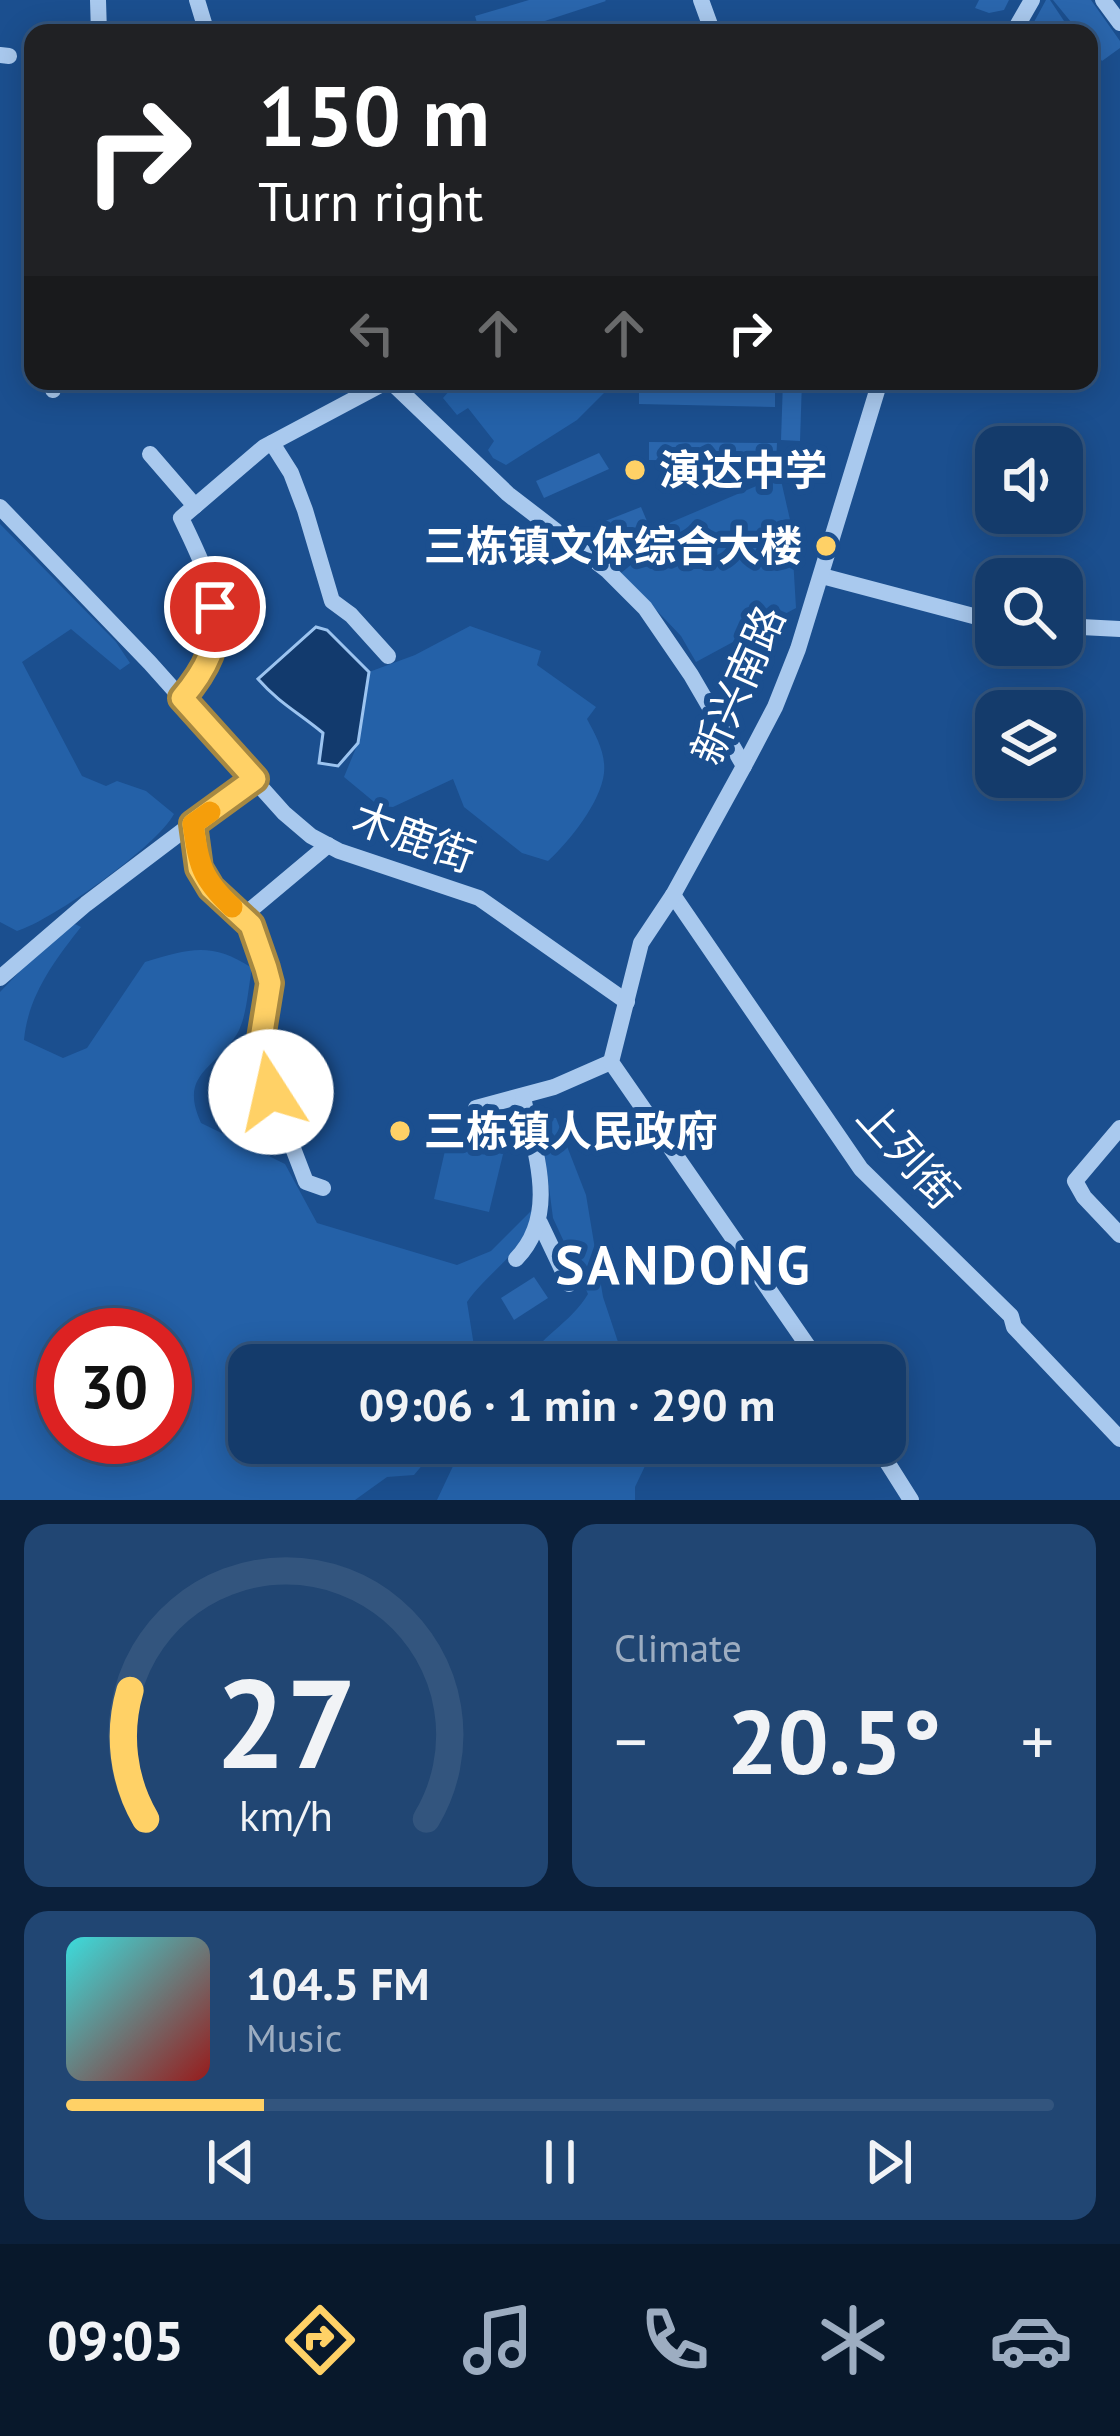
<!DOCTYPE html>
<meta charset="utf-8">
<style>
body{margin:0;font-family:"PT Sans","Noto Sans SC",sans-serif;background:#214673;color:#f1f3f6;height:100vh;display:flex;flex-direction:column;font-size:45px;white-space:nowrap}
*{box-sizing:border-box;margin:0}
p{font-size:39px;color:#9dadc1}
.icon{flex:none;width:66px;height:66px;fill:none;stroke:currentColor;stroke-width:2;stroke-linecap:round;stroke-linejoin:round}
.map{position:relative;height:1500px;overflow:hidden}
.side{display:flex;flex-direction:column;gap:24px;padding:24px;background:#0b203b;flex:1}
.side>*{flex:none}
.guide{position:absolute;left:24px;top:24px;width:1074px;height:366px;border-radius:24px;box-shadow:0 6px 30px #0003,0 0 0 3px #33557e;background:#202124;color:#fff;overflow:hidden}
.buttons{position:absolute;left:975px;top:426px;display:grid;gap:24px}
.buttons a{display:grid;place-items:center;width:108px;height:108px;border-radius:24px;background:#143b6b;box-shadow:0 6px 30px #0003,0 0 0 3px #33557e;font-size:60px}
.speed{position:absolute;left:36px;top:1308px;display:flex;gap:24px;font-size:60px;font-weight:700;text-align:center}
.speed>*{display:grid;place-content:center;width:156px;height:156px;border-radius:50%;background:#143b6b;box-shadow:0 6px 30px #0003,0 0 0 3px #33557e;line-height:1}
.speed .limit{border:18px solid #d22;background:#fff;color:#111}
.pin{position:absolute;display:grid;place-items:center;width:102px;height:102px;color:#fff;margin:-51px;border:6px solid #fff;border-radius:50%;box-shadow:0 3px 12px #0007}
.me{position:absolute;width:132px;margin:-66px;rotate:350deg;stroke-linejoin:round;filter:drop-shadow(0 0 9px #0008)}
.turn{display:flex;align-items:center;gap:42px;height:252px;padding:0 36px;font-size:54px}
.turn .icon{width:156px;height:156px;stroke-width:2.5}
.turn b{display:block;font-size:84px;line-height:102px}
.lanes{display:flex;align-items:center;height:114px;padding:0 36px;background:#0003;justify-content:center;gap:60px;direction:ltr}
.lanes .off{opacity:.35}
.big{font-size:90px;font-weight:700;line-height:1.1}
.side .tile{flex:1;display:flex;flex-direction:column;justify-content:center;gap:18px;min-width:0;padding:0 42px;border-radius:24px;background:#214673}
.side .dial{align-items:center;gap:0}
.dial svg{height:312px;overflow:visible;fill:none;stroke:#33557e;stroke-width:7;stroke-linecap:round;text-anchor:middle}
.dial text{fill:#f1f3f6;stroke:none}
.song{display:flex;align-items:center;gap:36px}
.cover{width:144px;height:144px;border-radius:18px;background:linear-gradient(135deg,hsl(180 70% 55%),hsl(0 70% 35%))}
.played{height:12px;border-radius:6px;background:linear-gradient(90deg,#ffd166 20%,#33557e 20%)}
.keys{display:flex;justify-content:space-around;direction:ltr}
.heat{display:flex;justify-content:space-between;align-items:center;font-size:66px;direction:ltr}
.side .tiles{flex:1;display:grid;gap:24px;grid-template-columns:1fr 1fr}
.tile:last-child{grid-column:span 2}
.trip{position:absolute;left:228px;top:1344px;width:678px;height:120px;border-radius:24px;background:#143b6b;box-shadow:0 6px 30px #0003,0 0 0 3px #33557e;font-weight:700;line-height:120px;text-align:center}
.tab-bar{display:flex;height:192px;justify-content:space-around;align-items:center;background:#08182b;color:#9dadc1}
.tab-bar .icon{width:84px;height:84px}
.tab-bar .selected{color:#ffd166}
.tab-bar b{font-size:54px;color:#f1f3f6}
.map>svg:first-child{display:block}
</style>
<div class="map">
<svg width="1120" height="1500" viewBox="0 0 1120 1500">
<rect width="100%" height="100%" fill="#1b4f8f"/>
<g fill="#2461a8" fill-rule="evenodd">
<polygon points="458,381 616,381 577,420 506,465 493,458 488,450 494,441 468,408 457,415 443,398"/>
<polygon points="780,476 791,524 796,608 696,662 681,636 621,573 643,555 641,535"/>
<path d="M0,524L116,642L130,663L120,670L71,629L22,662L82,776L106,786L117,781L146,791L174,814C157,846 53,920 17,931L0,922Z"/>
<path d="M470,626L541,651L537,665L596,707L587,719C596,736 606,753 604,773C601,802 569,842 548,861L522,853L464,807L453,779L393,807L379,806L344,777L358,743L369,672L415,655Z"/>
<path d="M75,924L81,927C54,961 28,996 24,1040L63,1058L87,1048L145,962C189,949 211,941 252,968C248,988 247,1017 237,1034C213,1071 179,1074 201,1123L285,1164L317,1223L457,1265L491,1251L535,1207C533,1246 487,1272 467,1302L477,1365H249V1443H441L414,1475L387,1477L355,1500H0V992L49,941ZM63,1335H165V1437H63Z"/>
<path d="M540,1118H556L586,1195L603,1297L619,1345L646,1365H524C538,1338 571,1323 588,1294L553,1218Z"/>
<polygon points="449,1133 505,1146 489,1212 434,1199"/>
<polygon points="484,1443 656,1443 635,1487 635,1500 437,1500 454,1464"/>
</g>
<path fill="#123a6d" stroke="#9cc4f0" stroke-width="3" d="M316,627L327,630L369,672L358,743L338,766L319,763L323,733C299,713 279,703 258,679Z"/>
<g fill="#2a66ad">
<polygon points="529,0 605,0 606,1 508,33 480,33 475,16"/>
<polygon points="979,0 1009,0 1004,10 989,13 975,8"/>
<polygon points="1046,0 1050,0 1072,33 1028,33"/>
<polygon points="1053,0 1091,0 1120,41 1120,48 1102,61 1089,45 1089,33 1080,33"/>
<polygon points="783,381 802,381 800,441 781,440"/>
<polygon points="639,385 775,388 775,407 639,404"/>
<polygon points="649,442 777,443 776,462 649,460"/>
<polygon points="599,453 609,469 544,498 536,481"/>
<polygon points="641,507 649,526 604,545 595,525"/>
<polygon points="534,1277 548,1298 514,1320 501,1298"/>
</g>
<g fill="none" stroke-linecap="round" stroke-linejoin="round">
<g stroke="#a9c9ee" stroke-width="16">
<polyline points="98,0 99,33"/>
<polyline points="197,0 207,33"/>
<polyline points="701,0 713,33"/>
<polyline points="1103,0 1120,23"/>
<polyline points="1013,33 1032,0"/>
<polyline points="0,55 9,56"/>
<polyline points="390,381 508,494 608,571 645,608 691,675 744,766"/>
<polyline points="53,390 55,381"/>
<polyline points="272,443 291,473 305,510 332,601 351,615 388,656"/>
<polyline points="150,454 195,506"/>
<polyline points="0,507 150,663 284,813 311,836 339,851 479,898 627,1002"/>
<polyline points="822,576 996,622"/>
<polyline points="1062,626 1120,629"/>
<path d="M182,697C237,635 214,586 181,518L264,447L388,381"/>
<polyline points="255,779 193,823 199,869 211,888 251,925 266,968 270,983 258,1057 306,1182 323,1188"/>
<polyline points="673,895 861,1169 1011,1316 1014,1327 1120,1439"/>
<polyline points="242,917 328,845"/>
<polyline points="0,978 86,904 193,823"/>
<polyline points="476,1108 554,1087 611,1062"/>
<polyline points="1120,1128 1075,1181 1084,1197 1120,1235"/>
<polyline points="540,1223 569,1284"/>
<path d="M516,1259C560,1214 534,1151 523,1097"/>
<polyline points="821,1365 611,1062 641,943 673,895 744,766 775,707 798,649 880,381"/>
<polyline points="875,1443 911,1500"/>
</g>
</g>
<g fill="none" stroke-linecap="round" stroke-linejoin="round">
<g stroke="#a68842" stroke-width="30">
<path id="route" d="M215,607C220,643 206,670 182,698L255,779L193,824L199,868L211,888L251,925L266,968L270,983L258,1057L271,1092"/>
</g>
<use href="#route" stroke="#ffd166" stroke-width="21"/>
<path stroke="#f59e0b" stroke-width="21" d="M210,812L193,824C199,865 201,878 232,907"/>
</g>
<g fill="#ffd166" stroke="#1b4f8f" stroke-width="4.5">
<circle cx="635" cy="470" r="12"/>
<circle cx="826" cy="546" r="12"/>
<circle cx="400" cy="1131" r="12"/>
</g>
<g text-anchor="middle" stroke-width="12" stroke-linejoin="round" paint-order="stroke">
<g font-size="42" font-weight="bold" fill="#fff" stroke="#1b4f8f" text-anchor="start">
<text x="659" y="485">演达中学</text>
<text x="802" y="561" text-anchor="end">三栋镇文体综合大楼</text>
<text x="424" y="1146">三栋镇人民政府</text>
</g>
<g font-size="42" fill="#fff" stroke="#1b4f8f">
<text transform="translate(738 685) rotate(-66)" y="15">新兴南路</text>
<text transform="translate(414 837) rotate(20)" y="15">木鹿街</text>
<text transform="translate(908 1155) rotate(48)" y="15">上列街</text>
</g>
<g font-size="54" font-weight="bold" letter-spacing="3" fill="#fff" stroke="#1b4f8f">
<text x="684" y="1284">SANDONG</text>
</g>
</g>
</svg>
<div class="buttons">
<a><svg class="icon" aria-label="sound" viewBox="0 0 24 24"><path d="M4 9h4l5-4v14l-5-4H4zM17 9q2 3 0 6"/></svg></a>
<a><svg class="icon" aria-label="search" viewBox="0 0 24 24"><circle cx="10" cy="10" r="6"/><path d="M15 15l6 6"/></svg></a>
<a><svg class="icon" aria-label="layers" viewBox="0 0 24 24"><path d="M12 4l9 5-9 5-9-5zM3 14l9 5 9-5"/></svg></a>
</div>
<div class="speed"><div class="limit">30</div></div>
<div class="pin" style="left:215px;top:607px;background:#d93025"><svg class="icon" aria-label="arrive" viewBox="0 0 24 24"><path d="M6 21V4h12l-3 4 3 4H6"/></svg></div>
<svg class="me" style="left:271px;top:1092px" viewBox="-20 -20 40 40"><circle r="19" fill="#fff"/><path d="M0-13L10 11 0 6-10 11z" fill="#ffd166"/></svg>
<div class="trip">09:06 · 1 min · 290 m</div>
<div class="guide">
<div class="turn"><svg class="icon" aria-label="right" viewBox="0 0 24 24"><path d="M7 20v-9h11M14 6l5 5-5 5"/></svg><div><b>150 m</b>Turn right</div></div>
<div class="lanes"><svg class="icon off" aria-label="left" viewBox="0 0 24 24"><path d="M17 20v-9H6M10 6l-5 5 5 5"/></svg><svg class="icon off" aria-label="ahead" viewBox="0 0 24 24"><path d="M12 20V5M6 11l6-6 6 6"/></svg><svg class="icon off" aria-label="ahead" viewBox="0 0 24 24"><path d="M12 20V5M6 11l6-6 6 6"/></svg><svg class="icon" aria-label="right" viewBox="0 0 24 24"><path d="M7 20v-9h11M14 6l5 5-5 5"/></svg></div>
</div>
</div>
<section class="side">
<div class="tiles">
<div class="tile dial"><svg viewBox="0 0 100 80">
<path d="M14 69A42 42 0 1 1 86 69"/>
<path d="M14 69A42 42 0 0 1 10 36" stroke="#ffd166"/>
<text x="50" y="56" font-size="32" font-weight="700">27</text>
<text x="50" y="72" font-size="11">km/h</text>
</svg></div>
<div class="tile"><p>Climate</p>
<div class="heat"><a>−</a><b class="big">20.5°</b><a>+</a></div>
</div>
<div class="tile">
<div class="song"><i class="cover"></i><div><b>104.5 FM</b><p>Music</p></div></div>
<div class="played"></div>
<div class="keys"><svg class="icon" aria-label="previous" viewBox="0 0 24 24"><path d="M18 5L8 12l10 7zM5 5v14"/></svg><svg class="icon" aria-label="pause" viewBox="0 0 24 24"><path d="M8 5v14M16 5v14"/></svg><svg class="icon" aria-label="next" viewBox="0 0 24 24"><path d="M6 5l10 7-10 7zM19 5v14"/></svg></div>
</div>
</div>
</section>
<nav class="tab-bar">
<b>09:05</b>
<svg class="icon selected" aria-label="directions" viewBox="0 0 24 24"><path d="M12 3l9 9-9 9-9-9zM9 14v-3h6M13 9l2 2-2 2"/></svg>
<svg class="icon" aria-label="music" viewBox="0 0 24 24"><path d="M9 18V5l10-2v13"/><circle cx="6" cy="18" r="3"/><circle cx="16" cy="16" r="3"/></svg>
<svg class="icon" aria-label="phone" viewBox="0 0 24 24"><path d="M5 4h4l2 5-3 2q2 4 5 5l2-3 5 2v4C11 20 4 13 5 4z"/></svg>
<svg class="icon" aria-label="climate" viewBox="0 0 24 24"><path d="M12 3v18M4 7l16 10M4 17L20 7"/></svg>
<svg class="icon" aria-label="car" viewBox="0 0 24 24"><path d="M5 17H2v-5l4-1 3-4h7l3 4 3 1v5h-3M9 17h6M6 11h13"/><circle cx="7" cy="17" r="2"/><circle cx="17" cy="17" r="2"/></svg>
</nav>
